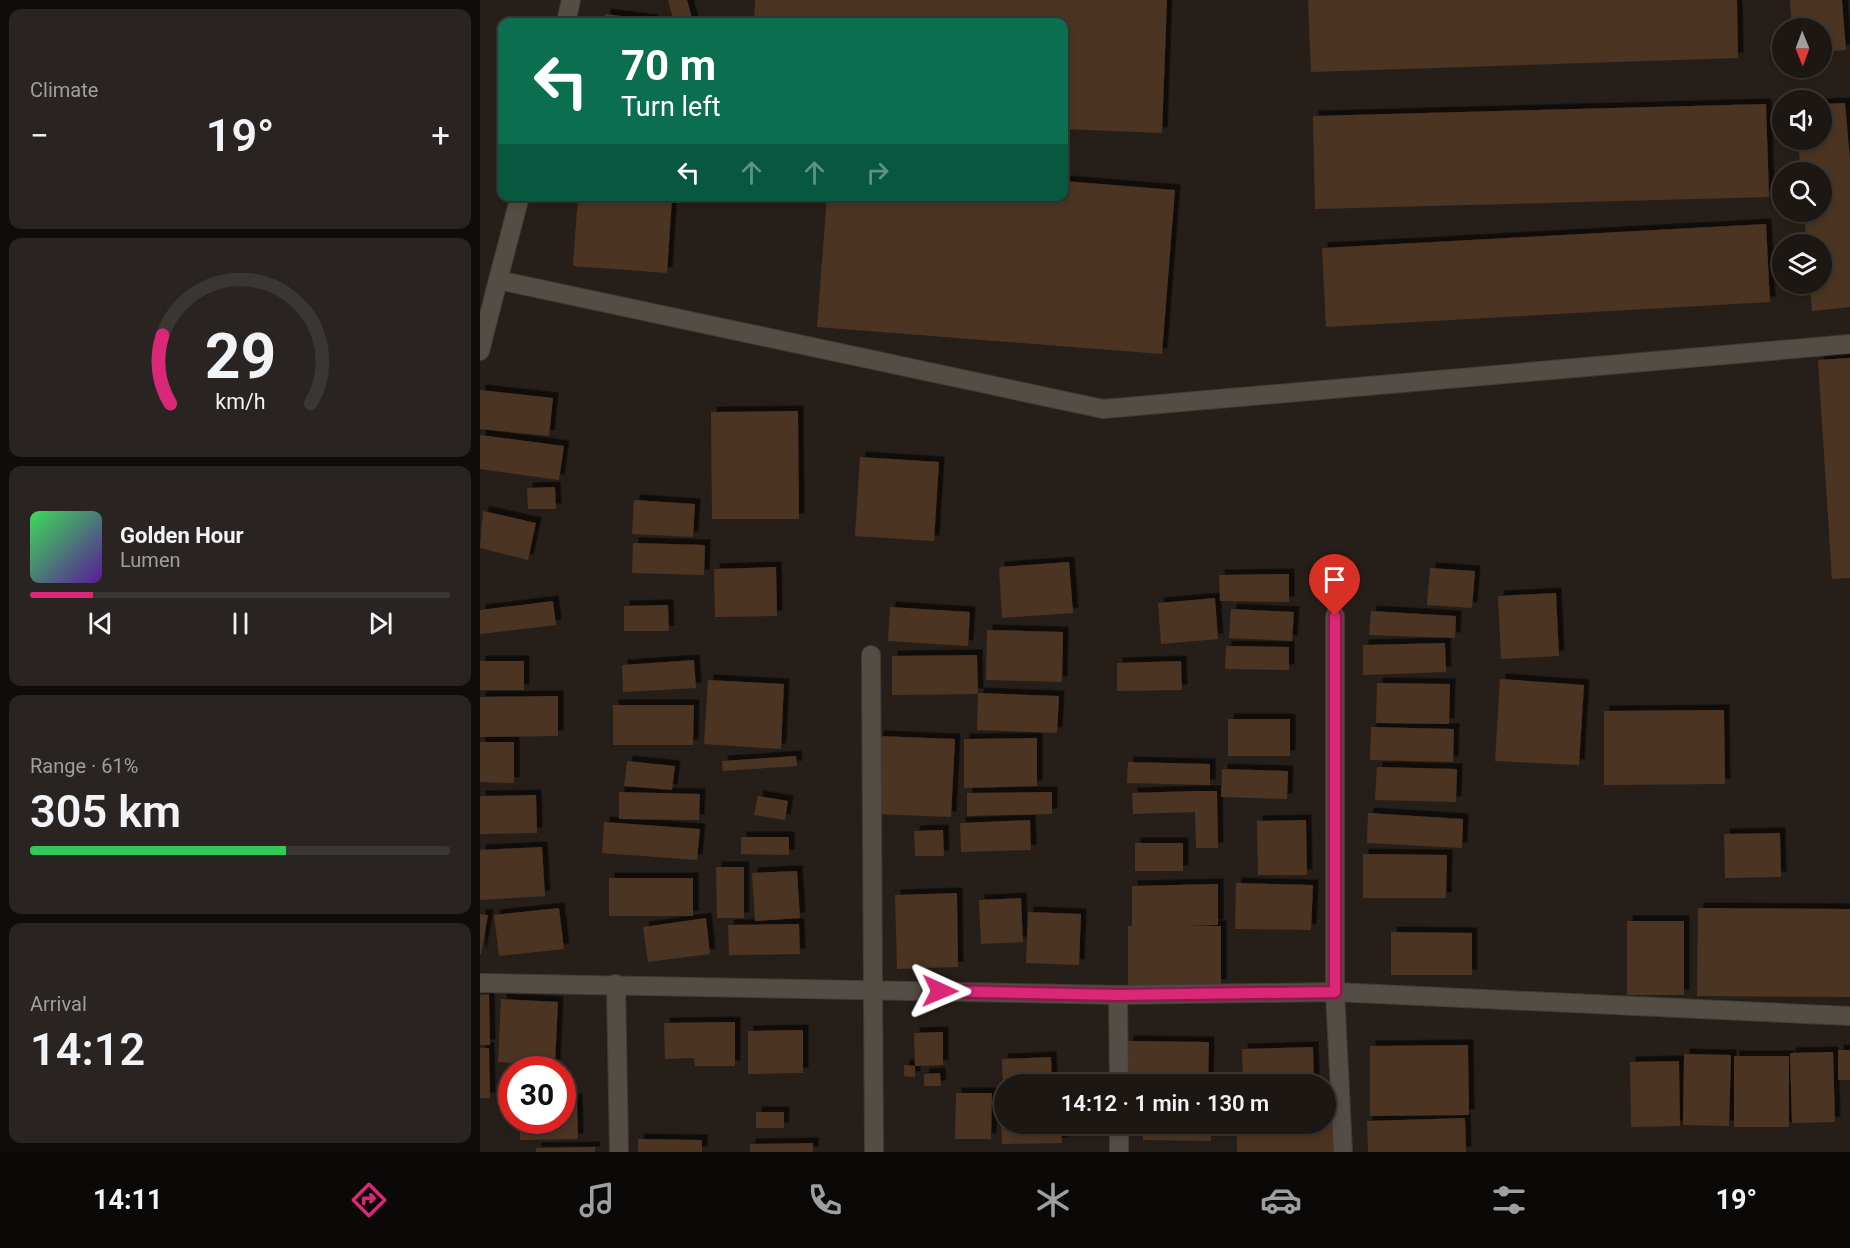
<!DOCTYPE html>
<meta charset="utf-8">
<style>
body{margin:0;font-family:Roboto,sans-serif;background:#292421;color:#f1f3f6;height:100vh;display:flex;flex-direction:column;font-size:22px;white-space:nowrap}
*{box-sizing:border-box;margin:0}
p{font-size:20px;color:#a09fa0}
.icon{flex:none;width:33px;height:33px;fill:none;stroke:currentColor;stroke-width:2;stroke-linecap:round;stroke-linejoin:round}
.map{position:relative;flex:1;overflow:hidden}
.sheet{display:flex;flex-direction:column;gap:9px;padding:9px;background:#0f0d0a;width:480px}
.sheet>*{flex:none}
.top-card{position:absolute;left:18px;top:18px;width:570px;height:183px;border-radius:12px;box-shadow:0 3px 9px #0003,0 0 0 2px #3a3633;background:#0b6e4f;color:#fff;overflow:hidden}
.needle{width:39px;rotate:179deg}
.controls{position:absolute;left:1292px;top:18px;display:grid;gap:12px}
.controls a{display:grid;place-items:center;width:60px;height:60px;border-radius:50%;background:#1c1713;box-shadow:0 3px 9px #0003,0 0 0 2px #3a3633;font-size:30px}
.speed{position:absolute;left:18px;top:1056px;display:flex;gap:12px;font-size:30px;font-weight:700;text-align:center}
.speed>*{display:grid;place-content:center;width:78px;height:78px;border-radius:50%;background:#1c1713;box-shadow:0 3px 9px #0003,0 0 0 2px #3a3633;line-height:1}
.speed .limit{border:9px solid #d22;background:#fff;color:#111}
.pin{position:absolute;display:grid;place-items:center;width:51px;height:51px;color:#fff;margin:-62px -26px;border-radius:50% 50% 50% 0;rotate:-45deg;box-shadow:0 0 6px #0007}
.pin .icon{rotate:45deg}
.me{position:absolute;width:66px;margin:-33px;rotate:91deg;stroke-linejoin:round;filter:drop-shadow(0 0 4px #0008)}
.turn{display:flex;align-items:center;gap:21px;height:126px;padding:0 24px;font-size:27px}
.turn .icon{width:78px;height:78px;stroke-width:2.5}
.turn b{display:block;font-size:42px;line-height:51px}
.lanes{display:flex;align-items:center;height:57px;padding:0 24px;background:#0003;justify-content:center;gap:30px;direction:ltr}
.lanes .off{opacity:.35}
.big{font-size:45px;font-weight:600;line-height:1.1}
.sheet .card{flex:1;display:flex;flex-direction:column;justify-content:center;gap:9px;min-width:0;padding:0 21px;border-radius:12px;background:#292421}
.sheet .dial{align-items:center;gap:0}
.dial svg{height:156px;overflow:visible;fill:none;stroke:#3a3633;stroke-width:7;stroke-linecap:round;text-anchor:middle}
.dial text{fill:#f1f3f6;stroke:none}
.song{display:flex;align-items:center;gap:18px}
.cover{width:72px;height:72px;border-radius:9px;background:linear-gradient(135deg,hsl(130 70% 55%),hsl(270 70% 35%))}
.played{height:6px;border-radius:3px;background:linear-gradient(90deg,#db2777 15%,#3a3633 15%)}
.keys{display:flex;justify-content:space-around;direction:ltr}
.heat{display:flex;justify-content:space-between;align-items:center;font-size:33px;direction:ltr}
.charge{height:9px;border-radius:4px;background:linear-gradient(90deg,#34c759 61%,#3a3633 0)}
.trip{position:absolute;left:514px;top:1074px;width:342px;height:60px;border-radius:30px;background:#1c1713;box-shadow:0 3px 9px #0003,0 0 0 2px #3a3633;font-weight:600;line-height:60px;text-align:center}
.dock{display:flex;height:96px;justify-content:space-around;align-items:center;background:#0b0908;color:#a09fa0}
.dock .icon{width:42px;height:42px}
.dock .active{color:#db2777}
.dock b{font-size:27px;color:#f1f3f6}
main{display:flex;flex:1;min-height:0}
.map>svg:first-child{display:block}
</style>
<main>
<section class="sheet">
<div class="card"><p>Climate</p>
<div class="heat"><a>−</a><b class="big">19°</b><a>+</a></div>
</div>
<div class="card dial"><svg viewBox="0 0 100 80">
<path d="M14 69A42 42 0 1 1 86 69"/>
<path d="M14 69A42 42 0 0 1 10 34" stroke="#db2777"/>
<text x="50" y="56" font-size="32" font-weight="700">29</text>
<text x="50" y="72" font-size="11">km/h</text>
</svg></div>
<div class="card">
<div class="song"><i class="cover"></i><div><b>Golden Hour</b><p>Lumen</p></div></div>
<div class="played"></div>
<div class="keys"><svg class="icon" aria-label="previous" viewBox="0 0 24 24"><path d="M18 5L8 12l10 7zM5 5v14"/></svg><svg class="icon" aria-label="pause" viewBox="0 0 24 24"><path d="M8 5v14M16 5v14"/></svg><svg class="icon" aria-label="next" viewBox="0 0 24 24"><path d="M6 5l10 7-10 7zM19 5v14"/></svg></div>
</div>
<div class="card"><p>Range · 61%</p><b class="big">305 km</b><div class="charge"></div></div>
<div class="card"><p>Arrival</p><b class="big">14:12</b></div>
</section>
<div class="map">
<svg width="1370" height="1152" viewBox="0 0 1370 1152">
<defs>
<filter id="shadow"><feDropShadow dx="5.5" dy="-5.5" stdDeviation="0" flood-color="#0009"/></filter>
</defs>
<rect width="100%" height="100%" fill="#261f19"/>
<g fill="#4c3423" filter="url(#shadow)">
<polygon points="188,0 207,0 213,22 194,22"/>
<polygon points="275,0 687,0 682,133 584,129 584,22 274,22"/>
<polygon points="828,0 1257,0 1258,58 831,72"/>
<polygon points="1310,0 1362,0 1366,50 1341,52 1341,28 1312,28"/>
<polygon points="125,14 173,20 173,22 124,22"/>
<polygon points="1365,103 1370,160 1370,307 1332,311 1330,284 1341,284 1341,244 1327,244 1324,212 1341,212 1341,172 1321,172 1318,140 1341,140 1341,104"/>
<polygon points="1286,104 1289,197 835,209 833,116"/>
<polygon points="584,181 695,190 682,354 337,327 347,196 584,196"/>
<polygon points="98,196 192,199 187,273 93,266"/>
<polygon points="1286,224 1290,302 846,327 842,248"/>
<polygon points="1370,358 1370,578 1352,579 1338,360"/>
<polygon points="0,390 73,398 69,436 0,429"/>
<polygon points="318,411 319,519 232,519 231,412"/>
<polygon points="0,435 84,446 79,480 0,469"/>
<polygon points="380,457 459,462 454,541 375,536"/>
<polygon points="75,487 76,509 48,509 47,488"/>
<polygon points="154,500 215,504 213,537 152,534"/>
<polygon points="3,511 56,523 48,560 0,548"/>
<polygon points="153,543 225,545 224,575 152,573"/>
<polygon points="589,562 593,613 522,618 519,567"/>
<polygon points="296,567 297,616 235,617 234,569"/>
<polygon points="950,568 995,571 992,608 947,605"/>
<polygon points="809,574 809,602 740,601 739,575"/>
<polygon points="1076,593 1079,656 1021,659 1018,596"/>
<polygon points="735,598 738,639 681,644 678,603"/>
<polygon points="73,601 76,625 0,634 0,610"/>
<polygon points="188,605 189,631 144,631 144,606"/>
<polygon points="410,607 490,612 488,646 408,641"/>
<polygon points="751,609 814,612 812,641 749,638"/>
<polygon points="891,611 976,616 975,638 889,635"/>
<polygon points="507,630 583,632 582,682 506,680"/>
<polygon points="965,643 966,672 883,675 883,645"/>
<polygon points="746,646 809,647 809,670 745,669"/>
<polygon points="497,655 498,694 412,695 412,656"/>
<polygon points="214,660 216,688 143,692 142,665"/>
<rect x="0" y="661" width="44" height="29"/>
<polygon points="701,661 702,690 637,691 637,663"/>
<polygon points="1020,679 1104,685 1099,765 1015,761"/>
<polygon points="228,680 304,684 301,749 224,744"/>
<polygon points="897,683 970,684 969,724 896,723"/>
<polygon points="498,693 579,696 577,733 497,730"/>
<polygon points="78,696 78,736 0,737 0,697"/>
<polygon points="133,705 214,705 213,745 133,745"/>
<polygon points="1244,710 1245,784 1124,785 1124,711"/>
<rect x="748" y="719" width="62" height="37"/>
<polygon points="891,727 974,729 973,762 890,760"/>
<polygon points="398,736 475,739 471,817 395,814"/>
<polygon points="557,738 557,786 484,788 484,739"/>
<polygon points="0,742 34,742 34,783 0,782"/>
<polygon points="316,756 317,766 243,771 242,761"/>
<polygon points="147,761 195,766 192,790 144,786"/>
<polygon points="648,762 730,764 730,785 647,783"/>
<polygon points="897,767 977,769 976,802 895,800"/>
<polygon points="742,769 808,771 807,799 741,797"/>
<polygon points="715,791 737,791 738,848 716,848 715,812 653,814 652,793"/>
<polygon points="139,792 220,794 219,820 139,819"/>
<polygon points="572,792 572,814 487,816 487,793"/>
<polygon points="56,795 57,833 0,834 0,796"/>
<polygon points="278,796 308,801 305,820 274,815"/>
<polygon points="888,813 983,819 982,848 887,843"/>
<polygon points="550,820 551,850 481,852 480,823"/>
<polygon points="826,820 827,875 778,875 777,821"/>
<polygon points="124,822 220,829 217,860 122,853"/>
<polygon points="463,830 464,856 435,856 434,831"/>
<polygon points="1300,833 1301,877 1245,878 1244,834"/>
<polygon points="261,837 309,837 309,855 261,854"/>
<rect x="655" y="843" width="48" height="28"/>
<polygon points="62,847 65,896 0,900 0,850"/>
<polygon points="883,854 967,855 966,898 883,898"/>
<polygon points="236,867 264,867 264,918 237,918"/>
<polygon points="317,871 320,918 275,921 272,873"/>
<rect x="129" y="878" width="84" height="38"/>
<polygon points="756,883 833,885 831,930 755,929"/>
<polygon points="738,884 738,925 704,926 741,926 741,985 648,985 648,926 652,926 652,886"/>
<polygon points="477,893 478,967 417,969 415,895"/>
<polygon points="541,898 543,942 501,944 499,900"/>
<polygon points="79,908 84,949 19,956 14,915"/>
<polygon points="1218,908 1370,909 1370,997 1217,996"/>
<polygon points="548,912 601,914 599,965 546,963"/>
<polygon points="0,914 8,915 1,954 0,954"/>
<polygon points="226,918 230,954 168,962 163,927"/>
<rect x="1147" y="921" width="57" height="74"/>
<polygon points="319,924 320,954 249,955 248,925"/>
<polygon points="911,932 992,933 992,975 911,975"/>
<polygon points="9,994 10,1045 0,1045 0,995"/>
<polygon points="21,999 78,1002 75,1065 18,1062"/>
<polygon points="255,1022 255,1066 215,1066 214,1058 185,1059 184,1023"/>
<polygon points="323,1030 323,1073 268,1074 268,1031"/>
<polygon points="463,1032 463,1065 435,1066 434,1033"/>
<polygon points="648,1041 729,1042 728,1084 647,1084"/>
<polygon points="988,1045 989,1115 890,1116 890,1046"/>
<polygon points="833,1047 834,1084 763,1084 762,1049"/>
<polygon points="0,1048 9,1048 10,1098 0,1098"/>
<rect x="1358" y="1050" width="12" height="30"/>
<polygon points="1353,1052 1355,1122 1312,1123 1310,1053"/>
<polygon points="1204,1054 1251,1055 1249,1126 1203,1125"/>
<rect x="1254" y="1056" width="55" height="71"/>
<polygon points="571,1057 572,1083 523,1084 522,1059"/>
<polygon points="1199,1061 1200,1126 1151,1127 1150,1062"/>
<polygon points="424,1065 435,1066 435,1077 424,1076"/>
<polygon points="460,1073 461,1086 444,1086 444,1074"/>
<polygon points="476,1093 512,1093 511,1139 475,1139"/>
<polygon points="97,1099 98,1139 40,1140 40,1120 82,1120 82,1100"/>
<rect x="276" y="1112" width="28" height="16"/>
<polygon points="846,1114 857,1114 856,1152 757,1152 757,1124 846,1124"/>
<polygon points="521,1118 525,1118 525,1124 581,1124 582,1143 522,1144"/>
<polygon points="985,1118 986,1152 888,1152 887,1121"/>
<polygon points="663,1124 731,1124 731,1141 663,1140"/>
<polygon points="158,1139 222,1140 222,1152 158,1152"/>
<polygon points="333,1143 333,1152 270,1152 270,1144"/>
<polygon points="115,1147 115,1152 56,1152 56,1148"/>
</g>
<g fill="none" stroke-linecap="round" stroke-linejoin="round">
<g stroke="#413b36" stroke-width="20">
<g id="street">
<polyline points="86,22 91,0"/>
<polyline points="40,196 18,280 623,409 1370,344"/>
<polyline points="0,351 18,280"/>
<polyline points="855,616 855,992 863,1152"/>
<polyline points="391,655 394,1152"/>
<polyline points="0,983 638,995 855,992 1370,1016"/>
<polyline points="136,984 139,1152"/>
<polyline points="638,995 639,1084"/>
<polyline points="639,1124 639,1152"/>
</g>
</g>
<use href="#street" stroke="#544d45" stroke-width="18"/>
</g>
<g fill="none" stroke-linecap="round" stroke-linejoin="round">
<g stroke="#8e194d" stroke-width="15">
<polyline id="route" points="460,991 638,995 855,992 855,616"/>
</g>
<use href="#route" stroke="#db2777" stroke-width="10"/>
</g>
</svg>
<div class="controls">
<a><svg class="needle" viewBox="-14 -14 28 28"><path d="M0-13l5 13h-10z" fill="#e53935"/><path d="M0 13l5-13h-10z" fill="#a09fa0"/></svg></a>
<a><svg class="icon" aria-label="sound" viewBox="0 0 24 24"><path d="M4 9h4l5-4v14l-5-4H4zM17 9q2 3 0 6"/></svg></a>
<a><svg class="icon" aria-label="search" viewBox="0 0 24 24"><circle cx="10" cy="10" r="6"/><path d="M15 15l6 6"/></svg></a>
<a><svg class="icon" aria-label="layers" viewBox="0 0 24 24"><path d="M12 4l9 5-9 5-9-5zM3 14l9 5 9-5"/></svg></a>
</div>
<div class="speed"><div class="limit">30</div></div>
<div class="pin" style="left:855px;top:616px;background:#d93025"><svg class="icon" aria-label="arrive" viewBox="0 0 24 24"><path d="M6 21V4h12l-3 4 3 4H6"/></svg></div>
<svg class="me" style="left:460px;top:991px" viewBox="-20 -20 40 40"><path d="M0-17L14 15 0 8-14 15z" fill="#db2777" stroke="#fff" stroke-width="4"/></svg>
<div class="trip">14:12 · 1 min · 130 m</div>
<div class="top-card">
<div class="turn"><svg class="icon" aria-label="left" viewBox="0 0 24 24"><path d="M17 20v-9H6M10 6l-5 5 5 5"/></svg><div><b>70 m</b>Turn left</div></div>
<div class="lanes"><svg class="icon" aria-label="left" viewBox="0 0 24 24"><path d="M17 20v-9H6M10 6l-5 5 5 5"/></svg><svg class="icon off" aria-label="ahead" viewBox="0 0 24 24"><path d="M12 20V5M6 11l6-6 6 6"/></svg><svg class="icon off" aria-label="ahead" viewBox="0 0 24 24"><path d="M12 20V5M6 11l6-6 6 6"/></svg><svg class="icon off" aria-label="right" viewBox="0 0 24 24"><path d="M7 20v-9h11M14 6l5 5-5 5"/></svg></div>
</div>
</div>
</main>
<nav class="dock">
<b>14:11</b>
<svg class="icon active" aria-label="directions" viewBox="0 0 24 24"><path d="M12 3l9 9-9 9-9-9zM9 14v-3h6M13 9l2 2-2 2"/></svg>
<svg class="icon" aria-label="music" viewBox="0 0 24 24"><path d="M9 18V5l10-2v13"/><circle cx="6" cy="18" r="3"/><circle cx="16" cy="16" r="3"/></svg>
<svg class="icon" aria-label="phone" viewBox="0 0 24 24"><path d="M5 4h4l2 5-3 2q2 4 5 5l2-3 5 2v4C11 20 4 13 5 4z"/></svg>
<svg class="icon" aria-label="climate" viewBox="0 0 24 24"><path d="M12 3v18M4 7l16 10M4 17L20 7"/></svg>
<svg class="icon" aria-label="car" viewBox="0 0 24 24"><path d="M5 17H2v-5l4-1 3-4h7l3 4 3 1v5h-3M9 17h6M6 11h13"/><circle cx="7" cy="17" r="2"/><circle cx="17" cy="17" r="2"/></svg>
<svg class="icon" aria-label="filters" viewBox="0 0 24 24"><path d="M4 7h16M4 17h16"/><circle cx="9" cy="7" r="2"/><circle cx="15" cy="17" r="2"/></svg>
<b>19°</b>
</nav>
